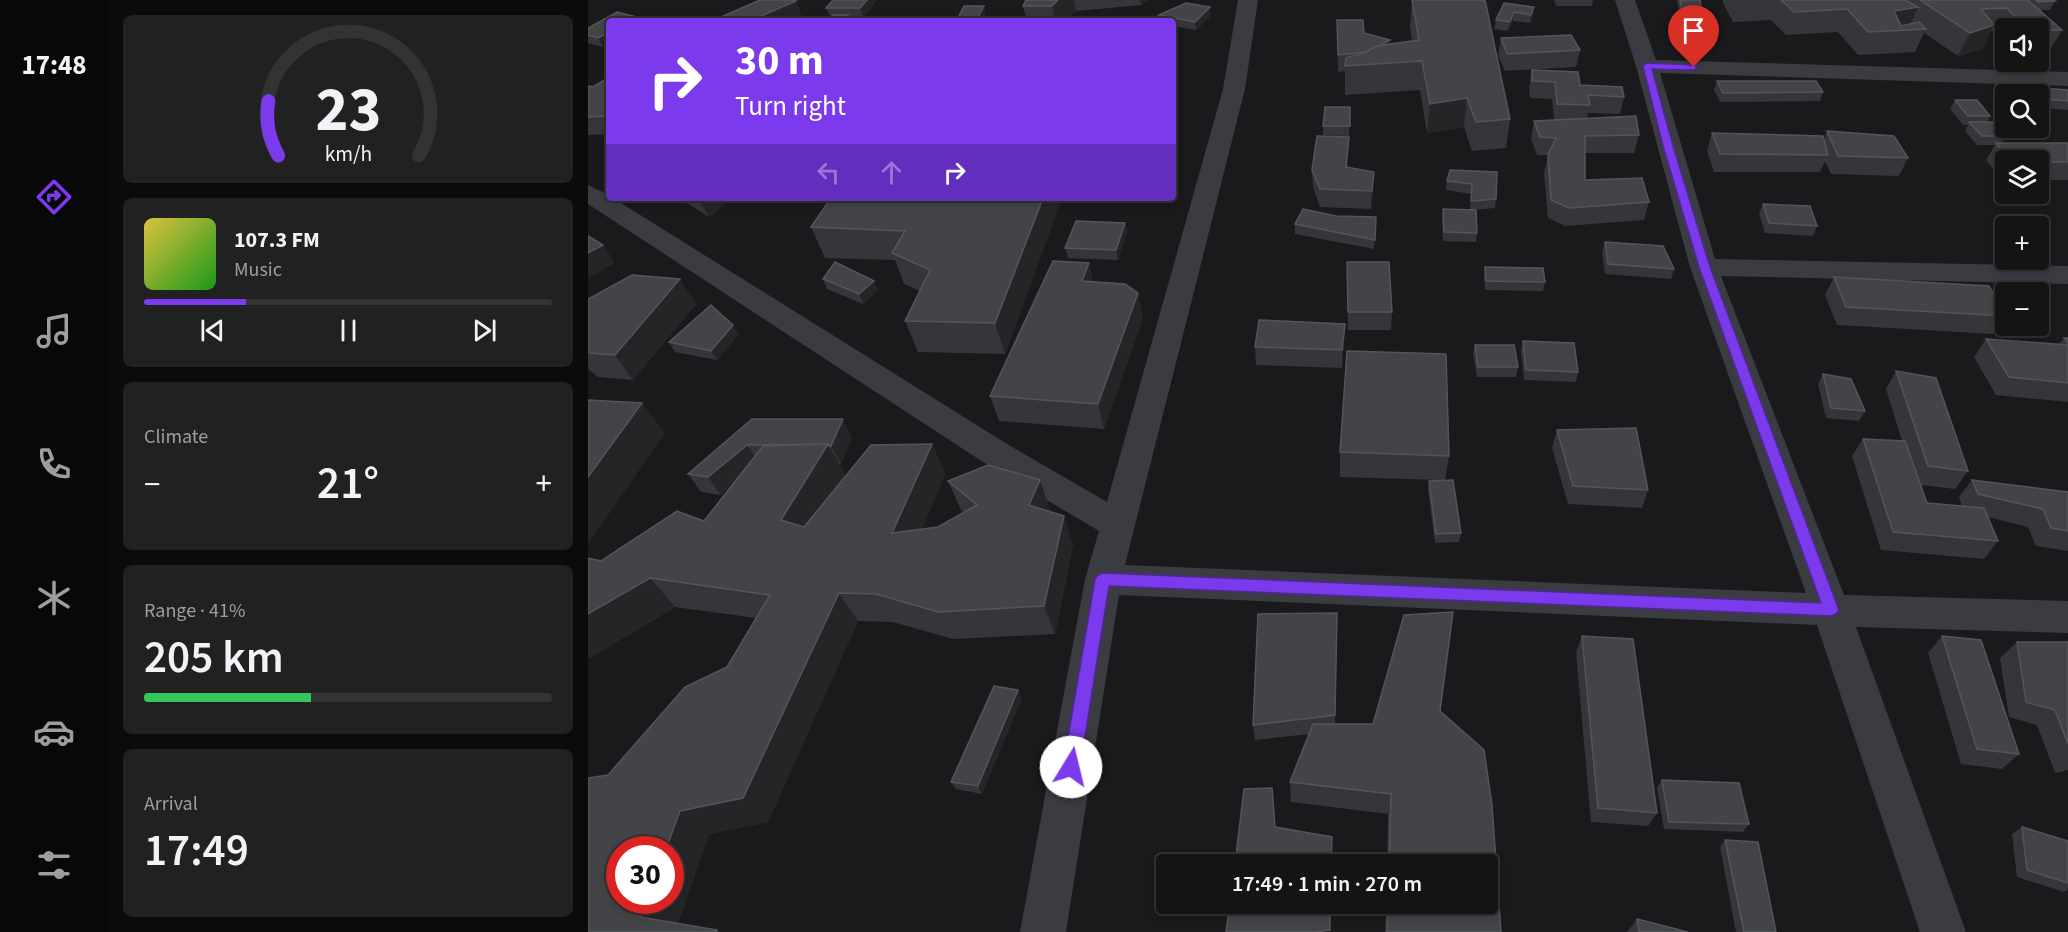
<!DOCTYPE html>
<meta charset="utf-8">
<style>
body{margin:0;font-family:"Source Sans 3",sans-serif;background:#212122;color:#f1f3f6;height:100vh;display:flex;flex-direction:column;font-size:22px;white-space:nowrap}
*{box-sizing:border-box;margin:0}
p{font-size:20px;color:#9d9ea0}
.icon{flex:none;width:33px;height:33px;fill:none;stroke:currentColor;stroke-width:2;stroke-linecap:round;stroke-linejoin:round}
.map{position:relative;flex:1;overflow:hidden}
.drawer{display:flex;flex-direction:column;gap:15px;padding:15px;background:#0b0b0c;width:480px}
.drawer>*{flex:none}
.banner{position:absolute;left:18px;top:18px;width:570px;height:183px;border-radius:6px;box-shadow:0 3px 9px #0003,0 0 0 2px #333334;background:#7c3aed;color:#fff;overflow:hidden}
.tools{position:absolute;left:1407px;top:18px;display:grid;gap:12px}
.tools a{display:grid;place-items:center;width:54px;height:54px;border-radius:6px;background:#141415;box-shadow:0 3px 9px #0003,0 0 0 2px #333334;font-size:30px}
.speed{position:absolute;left:18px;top:836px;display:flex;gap:12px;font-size:30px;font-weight:700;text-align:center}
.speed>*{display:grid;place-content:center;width:78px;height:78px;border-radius:50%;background:#141415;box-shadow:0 3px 9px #0003,0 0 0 2px #333334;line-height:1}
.speed .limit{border:9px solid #d22;background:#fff;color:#111}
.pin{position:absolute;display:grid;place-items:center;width:51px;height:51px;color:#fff;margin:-62px -26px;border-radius:50% 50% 50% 0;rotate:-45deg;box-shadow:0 0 6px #0007}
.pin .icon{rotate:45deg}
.me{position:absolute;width:66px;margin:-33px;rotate:9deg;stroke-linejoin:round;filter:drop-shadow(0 0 4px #0008)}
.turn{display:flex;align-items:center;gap:21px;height:126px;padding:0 30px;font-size:27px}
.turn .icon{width:78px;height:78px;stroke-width:2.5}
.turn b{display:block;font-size:42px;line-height:51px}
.lanes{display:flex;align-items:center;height:57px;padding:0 30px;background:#0003;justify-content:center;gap:30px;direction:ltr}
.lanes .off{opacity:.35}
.big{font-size:45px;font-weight:600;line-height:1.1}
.drawer .tile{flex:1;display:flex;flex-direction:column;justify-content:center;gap:9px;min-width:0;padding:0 21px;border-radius:9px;background:#212122}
.drawer .dial{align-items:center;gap:0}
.dial svg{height:156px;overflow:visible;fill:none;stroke:#333334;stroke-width:7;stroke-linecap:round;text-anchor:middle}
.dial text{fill:#f1f3f6;stroke:none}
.song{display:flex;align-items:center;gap:18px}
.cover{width:72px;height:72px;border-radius:9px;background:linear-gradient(135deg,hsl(50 70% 55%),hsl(120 70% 35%))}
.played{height:6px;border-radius:3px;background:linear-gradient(90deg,#7c3aed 25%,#333334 25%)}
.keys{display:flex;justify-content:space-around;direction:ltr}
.heat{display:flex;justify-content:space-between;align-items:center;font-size:33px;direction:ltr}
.charge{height:9px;border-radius:4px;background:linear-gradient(90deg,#34c759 41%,#333334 0)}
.trip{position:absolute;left:568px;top:854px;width:342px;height:60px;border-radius:6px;background:#141415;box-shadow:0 3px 9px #0003,0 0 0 2px #333334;font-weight:600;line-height:60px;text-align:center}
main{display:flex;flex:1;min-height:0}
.tab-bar{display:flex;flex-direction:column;width:108px;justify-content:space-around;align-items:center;background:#080808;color:#9d9ea0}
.tab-bar .icon{width:42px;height:42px}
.tab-bar .active{color:#7c3aed}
.tab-bar b{font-size:27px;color:#f1f3f6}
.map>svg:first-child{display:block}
</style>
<main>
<nav class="tab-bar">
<b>17:48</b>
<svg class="icon active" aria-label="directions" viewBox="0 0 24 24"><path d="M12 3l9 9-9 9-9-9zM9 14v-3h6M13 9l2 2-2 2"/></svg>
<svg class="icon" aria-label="music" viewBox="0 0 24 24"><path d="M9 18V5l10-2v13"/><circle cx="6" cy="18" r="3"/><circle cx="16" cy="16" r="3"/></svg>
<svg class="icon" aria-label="phone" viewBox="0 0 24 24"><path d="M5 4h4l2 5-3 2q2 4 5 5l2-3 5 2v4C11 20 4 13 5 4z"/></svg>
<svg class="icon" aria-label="climate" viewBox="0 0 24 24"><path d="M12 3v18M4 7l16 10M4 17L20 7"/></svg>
<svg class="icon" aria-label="car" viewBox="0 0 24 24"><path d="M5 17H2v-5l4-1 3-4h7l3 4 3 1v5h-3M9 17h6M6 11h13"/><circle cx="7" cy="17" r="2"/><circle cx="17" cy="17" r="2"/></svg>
<svg class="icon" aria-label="filters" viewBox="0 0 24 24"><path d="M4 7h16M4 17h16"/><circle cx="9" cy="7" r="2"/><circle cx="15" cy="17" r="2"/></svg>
</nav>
<section class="drawer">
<div class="tile dial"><svg viewBox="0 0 100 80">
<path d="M14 69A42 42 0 1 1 86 69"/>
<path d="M14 69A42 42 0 0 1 9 41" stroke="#7c3aed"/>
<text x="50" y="56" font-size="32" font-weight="700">23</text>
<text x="50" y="72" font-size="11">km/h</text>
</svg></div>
<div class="tile">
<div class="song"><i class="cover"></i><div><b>107.3 FM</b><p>Music</p></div></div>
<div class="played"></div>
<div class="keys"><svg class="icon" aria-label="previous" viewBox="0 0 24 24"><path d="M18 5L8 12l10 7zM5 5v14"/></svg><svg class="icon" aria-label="pause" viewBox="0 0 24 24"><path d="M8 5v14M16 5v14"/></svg><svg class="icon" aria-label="next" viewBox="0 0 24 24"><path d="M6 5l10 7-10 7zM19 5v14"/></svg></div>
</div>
<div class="tile"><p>Climate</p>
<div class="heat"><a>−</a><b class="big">21°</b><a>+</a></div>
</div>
<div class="tile"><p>Range · 41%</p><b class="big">205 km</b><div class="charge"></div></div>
<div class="tile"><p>Arrival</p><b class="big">17:49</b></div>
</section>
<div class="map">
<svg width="1480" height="932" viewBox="0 0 1480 932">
<rect width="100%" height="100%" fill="#1a1a1c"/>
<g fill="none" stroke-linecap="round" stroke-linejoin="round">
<polygon fill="#3b3c41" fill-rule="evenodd" points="650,0 670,0 657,89 537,565 1218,593 1102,267 1048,66 1027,0 1047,0 1068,60 1480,72 1480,86 1072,73 1127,259 1480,266 1480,284 1133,276 1256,595 1480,601 1480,633 1268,627 1378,932 1332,932 1229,625 531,595 478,932 432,932 497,579 511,531 395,462 0,204 0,185 21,195 21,198 25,198 419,444 519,502 635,89"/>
</g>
<g fill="#36363a">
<polygon points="289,0 275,17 261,17 242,19 244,16 242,16 238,8"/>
<polygon points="438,0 560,0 553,5 488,11 477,21 439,21 435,6"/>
<polygon points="824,0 922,119 918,148 884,151 876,127 839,133 832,90 757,95 757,71 750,72 749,20 776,33 802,40 802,44 824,41 822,27"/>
<polygon points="966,0 1005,0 1004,6 968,6"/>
<polygon points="1089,0 1112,0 1115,17 1112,25 1093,26"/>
<polygon points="1135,0 1465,0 1467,1 1462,10 1451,10 1474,30 1460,53 1450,53 1450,28 1418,28 1418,43 1407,31 1403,31 1394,49 1370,56 1336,33 1327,52 1270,55 1250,32 1198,35 1183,20 1145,22 1135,3"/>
<polygon points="916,3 946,7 945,16 942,23 925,21 920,31 906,29 908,20"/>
<polygon points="29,12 49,17 51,21 21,21 21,44 15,47 0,43 0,28"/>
<polygon points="571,15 623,16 608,30 585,26 585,21 571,21"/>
<polygon points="913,38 992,50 988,67 917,71 910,55"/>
<polygon points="944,70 992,85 1036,97 1032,114 1000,113 999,119 1051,135 1046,153 997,153 997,180 1061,202 1056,220 977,226 960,218 956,173 960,155 949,155 943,139 946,121 966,120 964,99 942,98 941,87"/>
<polygon points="21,77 21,134 0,135 0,86 5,87"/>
<polygon points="1129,81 1235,92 1232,101 1132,102 1126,90"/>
<polygon points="1452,88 1480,90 1480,110 1453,108 1450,104 1450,94 1448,94"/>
<polygon points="1367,100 1402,116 1399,122 1418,136 1414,143 1480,143 1480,180 1450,180 1450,160 1418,160 1418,179 1413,179 1398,160 1407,145 1389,145 1377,131 1380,125 1375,125 1362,109"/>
<polygon points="762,107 761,136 735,135 735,126"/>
<polygon points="1239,131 1320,158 1311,176 1243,174 1237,161 1232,172 1126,172 1119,151 1124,133 1236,140"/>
<polygon points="760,155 759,167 785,190 783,209 732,207 725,187 724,170"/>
<polygon points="862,170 908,199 907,208 883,210 889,233 888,242 855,241 854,219 855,209 882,210 883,194 858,190 859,181"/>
<polygon points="93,198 144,198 121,217 94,200"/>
<polygon points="474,198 417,354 330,352 317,321 332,291 316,284 307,260 237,258 223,227"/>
<polygon points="1175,204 1229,226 1225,236 1177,233 1171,213"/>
<polygon points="748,216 788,217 786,249 707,234 707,224"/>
<polygon points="537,223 539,232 530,260 480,258 477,248"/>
<polygon points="1017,242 1086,269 1083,279 1017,274 1014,252"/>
<polygon points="759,262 804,312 803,330 760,330"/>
<polygon points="897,267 957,282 955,291 897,290 896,277"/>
<polygon points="1246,277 1418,316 1406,334 1249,325 1237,295"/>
<polygon points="235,279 290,290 275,304 239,289"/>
<polygon points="0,299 108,304 45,380 10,377 0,369"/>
<polygon points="555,318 516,429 411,421 402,396"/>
<polygon points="757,324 756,342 754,368 668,365 667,347"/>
<polygon points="151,334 129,360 87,352 81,342"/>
<polygon points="1476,338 1480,338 1480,402 1408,395 1386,357 1398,339 1471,344"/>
<polygon points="935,341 990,372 988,382 936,380 933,351"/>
<polygon points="887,345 930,367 928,377 889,377 885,354"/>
<polygon points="1308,371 1380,471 1367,489 1333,485 1339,503 1374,506 1371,497 1384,480 1480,492 1480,551 1448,546 1440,527 1400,517 1410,541 1396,559 1293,550 1264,456 1275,439 1314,441 1298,389"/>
<polygon points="1235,374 1277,411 1271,421 1238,418 1230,384"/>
<polygon points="164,419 264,437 253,464 251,464 257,474 251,484 344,444 357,474 334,529 350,527 376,513 373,510 360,481 452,480 462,510 461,512 485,545 467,634 365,639 305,622 270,621 180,822 121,834 90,923 129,930 133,932 0,932 20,775 139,667 168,618 87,607 0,659 0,558 13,561 116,521 142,487 133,495 113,492 100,474"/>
<polygon points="969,430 1060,490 1054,508 980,504 964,448"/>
<polygon points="752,452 861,456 857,480 873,533 871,542 847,543 840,490 841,481 852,480 752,477"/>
<polygon points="865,612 852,711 896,750 904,805 913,932 797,932 798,903 900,903 900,864 799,864 800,814 703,802 702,782 722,734 667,740 665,725 670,614 749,613 747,724 785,724 816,615"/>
<polygon points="994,636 1069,813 1060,826 1003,822 988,652"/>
<polygon points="1354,636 1431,754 1414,769 1373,764 1340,653"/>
<polygon points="1429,642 1480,642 1480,770 1467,773 1449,725 1421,717 1412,658"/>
<polygon points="434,698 394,794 368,789 363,782"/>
<polygon points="1074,780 1161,824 1155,832 1076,829 1069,788"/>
<polygon points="1434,827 1480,841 1480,889 1476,892 1429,877 1424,834"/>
<polygon points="1137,840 1188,932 1148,932 1132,847"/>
<polygon points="1049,919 1100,932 1039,932"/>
</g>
<g fill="#252528">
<polygon points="279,0 289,0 275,17 272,8"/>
<polygon points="470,0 486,0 488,11 477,21 467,21 464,6"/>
<polygon points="552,0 560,0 553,5"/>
<polygon points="208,1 214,17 206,21 162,21"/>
<polygon points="396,6 398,15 395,21 388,21"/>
<polygon points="622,7 623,16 608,30 607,22"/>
<polygon points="946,7 945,16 942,23 943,15"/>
<polygon points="1330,7 1320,30 1297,31 1306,11"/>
<polygon points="926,12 925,21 920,31 922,22"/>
<polygon points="260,15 262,21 256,21"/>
<polygon points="49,17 51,21 42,21"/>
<polygon points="1406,25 1394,49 1370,56 1382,33"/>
<polygon points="21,32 21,44 15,47 10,38"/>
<polygon points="802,40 801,57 777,53"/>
<polygon points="879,98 876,127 839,133 842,104"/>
<polygon points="761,137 760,155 758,184 758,167"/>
<polygon points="786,172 785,190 783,209 784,191"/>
<polygon points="112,198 144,198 121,217 111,199"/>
<polygon points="455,198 474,198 417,354 407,323"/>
<polygon points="537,223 539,232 530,260 528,250"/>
<polygon points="15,245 27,263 0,278 0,253"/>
<polygon points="501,263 507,288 494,281"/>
<polygon points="92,279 108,304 45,380 27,355"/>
<polygon points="286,281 290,290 275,304 271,294"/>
<polygon points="550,293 555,318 516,429 510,404"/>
<polygon points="757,324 756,342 754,368 754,350"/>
<polygon points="145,325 151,334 129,360 123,351"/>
<polygon points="54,403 77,433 0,544 0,477"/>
<polygon points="255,419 264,437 253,464 243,446"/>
<polygon points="240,444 257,474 212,549 193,520"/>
<polygon points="344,444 357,474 320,562 304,533"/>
<polygon points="159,445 171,463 133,495 120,477"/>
<polygon points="452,480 462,510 452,535 441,505"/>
<polygon points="476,516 485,545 467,634 456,606"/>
<polygon points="62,578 87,607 0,659 0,614"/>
<polygon points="251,593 270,621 180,822 121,834 87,932 52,917 59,900 82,900 82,849 78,849 92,811"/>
<polygon points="430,690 434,698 394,794 390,786"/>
</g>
<g fill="#434448" stroke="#53555a" stroke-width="1.5">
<polygon points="172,0 206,0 208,1 162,21 124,21"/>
<polygon points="245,0 279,0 272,8 238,8"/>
<polygon points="438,0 470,0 464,6 435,6"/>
<polygon points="824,0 897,0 922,119 888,122 879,98 842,104 834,61 757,66 758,58 778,52 788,46 831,40"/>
<polygon points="1092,0 1112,0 1115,17 1095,18"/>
<polygon points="1193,0 1317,0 1330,7 1306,11 1313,26 1331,22 1338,29 1280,32 1259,9 1206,12"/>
<polygon points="1332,0 1441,0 1441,1 1474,30 1450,30 1450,28 1437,28 1419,8 1393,9 1406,25 1382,33"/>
<polygon points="1448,0 1465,0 1467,1 1450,2"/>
<polygon points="598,3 622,7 607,22 571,15"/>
<polygon points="916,3 946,7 943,15 926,12 922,22 908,20"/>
<polygon points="376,6 396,6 388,21 339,21 341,18 370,18"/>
<polygon points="29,12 49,17 42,21 21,21 21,32 10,38 0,35 0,28"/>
<polygon points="245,15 260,15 256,21 292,21 220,21 222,19 242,19"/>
<polygon points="749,20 775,20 776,33 802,40 791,46 788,46 778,52 750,55"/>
<polygon points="983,35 992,50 919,54 913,38"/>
<polygon points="944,70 990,72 992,85 1034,87 1036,97 1000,95 1002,105 969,104 967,82 944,81"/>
<polygon points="21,77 21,116 0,117 0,86 5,87"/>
<polygon points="1129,81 1228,81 1235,92 1135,93"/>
<polygon points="1452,88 1480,90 1480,101 1458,99"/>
<polygon points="1367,100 1389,100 1402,116 1380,116"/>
<polygon points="737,107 762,107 762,126 735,126"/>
<polygon points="1048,116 1051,135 997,136 997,180 1054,178 1061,202 981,208 963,200 960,155 968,138 952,137 946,121"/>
<polygon points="1381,122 1406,122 1418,136 1394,136"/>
<polygon points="1239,131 1306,136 1320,158 1250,156"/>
<polygon points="1124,133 1235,136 1240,155 1132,154"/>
<polygon points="729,136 761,137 758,167 786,172 784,191 732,189 724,170"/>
<polygon points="1408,143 1480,143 1480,162 1450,162 1450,160 1422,160"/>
<polygon points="862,170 909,172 908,199 883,201 884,184 859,181"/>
<polygon points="243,198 455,198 407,323 317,321 342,270 304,253 317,231 223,227"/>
<polygon points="1175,204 1222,206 1229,226 1181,223"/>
<polygon points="715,209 748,216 788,217 787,240 707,224"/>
<polygon points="855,209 888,210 889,233 856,232"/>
<polygon points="488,221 537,223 528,250 477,248"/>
<polygon points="0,236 15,245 0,253"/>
<polygon points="1017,242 1075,246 1086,269 1020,264"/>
<polygon points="465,261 501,263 494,281 537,284 550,293 510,404 402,396"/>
<polygon points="247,262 286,281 271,294 235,279"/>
<polygon points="759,262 801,262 804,312 760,312"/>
<polygon points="897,267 955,268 957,282 898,281"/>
<polygon points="44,275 92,279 27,355 0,353 0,299"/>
<polygon points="1246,277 1401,286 1418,316 1258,307"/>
<polygon points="123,305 145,325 123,351 81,342"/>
<polygon points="671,320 757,324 754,350 667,347"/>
<polygon points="1476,338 1480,338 1480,343"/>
<polygon points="1398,339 1480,345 1480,383 1421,377"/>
<polygon points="935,341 986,343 990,372 938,370"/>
<polygon points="887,345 926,345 930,367 890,367"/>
<polygon points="759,351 858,354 861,456 752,452"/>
<polygon points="1308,371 1348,378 1380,471 1340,466"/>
<polygon points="1235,374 1263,379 1277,411 1243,408"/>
<polygon points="0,400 54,403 0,477"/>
<polygon points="164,419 255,419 243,446 241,446 240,444 159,445 120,477 100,474"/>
<polygon points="1048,428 1060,490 985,486 969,430"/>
<polygon points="1275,439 1317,441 1339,503 1396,508 1410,541 1305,532"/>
<polygon points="240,444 193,520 216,527 283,445 344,444 304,533 350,527 389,505 360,481 400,465 452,480 441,505 476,516 456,606 350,612 288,594 251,593 155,798 92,811 78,849 32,849 32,900 59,900 52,917 129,930 128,932 0,932 0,778 20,775 97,687 139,667 182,595 62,578 0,614 0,558 13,561 89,511 116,521 175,446"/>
<polygon points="865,480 873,533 848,534 841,481"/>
<polygon points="1384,480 1480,492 1480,531 1463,528 1455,509 1390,494"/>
<polygon points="865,612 852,711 896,750 904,805 913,932 799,932 800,903 900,903 900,864 801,864 803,794 702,782 725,724 785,724 816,615"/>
<polygon points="749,613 747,715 665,725 670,614"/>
<polygon points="994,636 1045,639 1069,813 1010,808"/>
<polygon points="1354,636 1393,640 1431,754 1389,749"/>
<polygon points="1429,642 1480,642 1480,744 1467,710 1438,702"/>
<polygon points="406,686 430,690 390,786 363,782"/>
<polygon points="1074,780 1151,783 1161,824 1081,822"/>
<polygon points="684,788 687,827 744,837 743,864 647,864 656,789"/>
<polygon points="1434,827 1480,841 1480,883 1439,870"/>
<polygon points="1137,840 1170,842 1188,932 1156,932"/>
<polygon points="642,903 742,903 742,930 728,932 638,932"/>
<polygon points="1049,919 1100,932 1051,932"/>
</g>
<polygon fill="#7c3aed" stroke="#51269a" stroke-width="1.5" points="1059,63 1106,65 1110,67 1106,70 1064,69 1085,146 1122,267 1251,610 1248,614 1243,616 521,586 492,767 489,773 483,776 477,773 475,767 507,579 510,575 515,573 1233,603 1111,267 1075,146 1055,66"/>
</svg>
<div class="tools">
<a><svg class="icon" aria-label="sound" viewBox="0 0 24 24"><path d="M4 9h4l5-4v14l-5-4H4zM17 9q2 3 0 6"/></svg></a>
<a><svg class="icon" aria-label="search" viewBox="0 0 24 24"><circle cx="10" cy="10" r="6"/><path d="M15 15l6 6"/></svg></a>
<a><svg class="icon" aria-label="layers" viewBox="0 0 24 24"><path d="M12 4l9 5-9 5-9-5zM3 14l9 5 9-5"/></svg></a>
<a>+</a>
<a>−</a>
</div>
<div class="speed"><div class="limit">30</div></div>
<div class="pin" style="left:1106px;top:67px;background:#d93025"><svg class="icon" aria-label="arrive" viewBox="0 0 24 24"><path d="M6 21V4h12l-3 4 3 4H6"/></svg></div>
<svg class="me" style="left:483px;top:767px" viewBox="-20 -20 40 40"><circle r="19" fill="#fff"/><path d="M0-13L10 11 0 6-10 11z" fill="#7c3aed"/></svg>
<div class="trip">17:49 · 1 min · 270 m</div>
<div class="banner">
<div class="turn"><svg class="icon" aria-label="right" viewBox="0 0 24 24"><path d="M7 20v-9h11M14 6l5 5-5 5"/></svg><div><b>30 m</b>Turn right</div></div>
<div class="lanes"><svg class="icon off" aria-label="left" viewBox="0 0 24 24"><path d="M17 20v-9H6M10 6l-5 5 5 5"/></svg><svg class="icon off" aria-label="ahead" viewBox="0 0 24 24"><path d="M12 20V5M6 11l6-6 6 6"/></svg><svg class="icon" aria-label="right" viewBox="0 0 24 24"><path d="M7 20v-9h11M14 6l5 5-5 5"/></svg></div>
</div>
</div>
</main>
